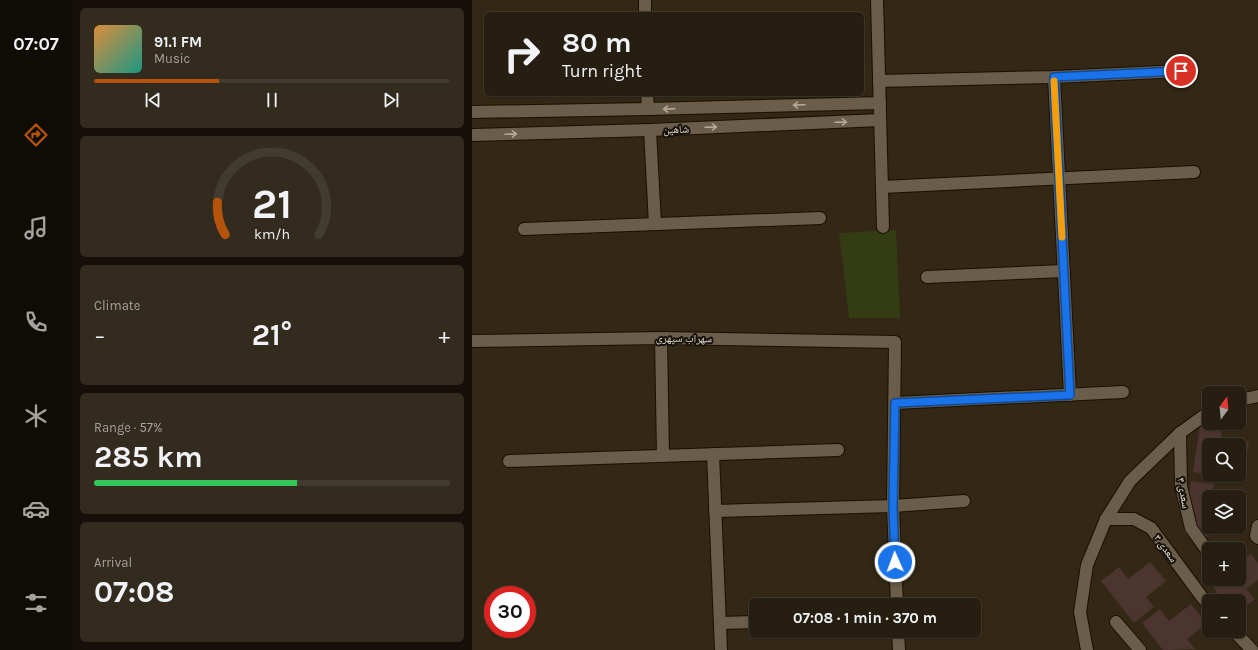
<!DOCTYPE html>
<meta charset="utf-8">
<style>
body{margin:0;font-family:Karla,"Noto Naskh Arabic",sans-serif;background:#322b1e;color:#f1f3f6;height:100vh;display:flex;flex-direction:column;font-size:15px;white-space:nowrap}
*{box-sizing:border-box;margin:0}
p{font-size:13px;color:#a4a29f}
.icon{flex:none;width:22px;height:22px;fill:none;stroke:currentColor;stroke-width:2;stroke-linecap:round;stroke-linejoin:round}
.map{position:relative;flex:1;overflow:hidden}
.side{display:flex;flex-direction:column;gap:8px;padding:8px;background:#151009;width:400px}
.side>*{flex:none}
.top-card{position:absolute;left:12px;top:12px;width:380px;height:84px;border-radius:6px;box-shadow:0 1px 3px #0004,0 0 0 1px #423c30;background:#261e10;color:#f1f3f6;overflow:hidden}
.needle{width:26px;rotate:15deg}
.fabs{position:absolute;left:730px;top:386px;display:grid;gap:8px}
.fabs a{display:grid;place-items:center;width:44px;height:44px;border-radius:6px;background:#261e10;box-shadow:0 1px 3px #0004,0 0 0 1px #423c30;font-size:20px}
.speed{position:absolute;left:12px;top:586px;display:flex;gap:8px;font-size:20px;font-weight:700;text-align:center}
.speed>*{display:grid;place-content:center;width:52px;height:52px;border-radius:50%;background:#261e10;box-shadow:0 1px 3px #0004,0 0 0 1px #423c30;line-height:1}
.speed .limit{border:6px solid #d22;background:#fff;color:#111}
.pin{position:absolute;display:grid;place-items:center;width:34px;height:34px;color:#fff;margin:-17px;border:2px solid #fff;border-radius:50%;box-shadow:0 1px 4px #0007}
.me{position:absolute;width:44px;margin:-22px;rotate:358deg;stroke-linejoin:round;filter:drop-shadow(0 0 3px #0008)}
.turn{display:flex;align-items:center;gap:14px;height:84px;padding:0 12px;font-size:18px}
.turn .icon{width:52px;height:52px;stroke-width:2.5}
.turn b{display:block;font-size:28px;line-height:34px}
.big{font-size:30px;font-weight:700;line-height:1.1}
.side .tile{flex:1;display:flex;flex-direction:column;justify-content:center;gap:6px;min-width:0;padding:0 14px;border-radius:6px;background:#322b1e}
.side .dial{align-items:center;gap:0}
.dial svg{height:104px;overflow:visible;fill:none;stroke:#423c30;stroke-width:7;stroke-linecap:round;text-anchor:middle}
.dial text{fill:#f1f3f6;stroke:none}
.song{display:flex;align-items:center;gap:12px}
.cover{width:48px;height:48px;border-radius:6px;background:linear-gradient(135deg,hsl(30 70% 55%),hsl(170 70% 35%))}
.played{height:4px;border-radius:2px;background:linear-gradient(90deg,#b45309 35%,#423c30 35%)}
.keys{display:flex;justify-content:space-around;direction:ltr}
.heat{display:flex;justify-content:space-between;align-items:center;font-size:22px;direction:ltr}
.charge{height:6px;border-radius:3px;background:linear-gradient(90deg,#34c759 57%,#423c30 0)}
.trip{position:absolute;left:277px;top:598px;width:232px;height:40px;border-radius:6px;background:#261e10;box-shadow:0 1px 3px #0004,0 0 0 1px #423c30;font-weight:700;line-height:40px;text-align:center}
main{display:flex;flex:1;min-height:0}
.menu{display:flex;flex-direction:column;width:72px;justify-content:space-around;align-items:center;background:#0f0c06;color:#a4a29f}
.menu .icon{width:28px;height:28px}
.menu .current{color:#b45309}
.menu b{font-size:18px;color:#f1f3f6}
.map>svg:first-child{display:block}
</style>
<main>
<nav class="menu">
<b>07:07</b>
<svg class="icon current" aria-label="directions" viewBox="0 0 24 24"><path d="M12 3l9 9-9 9-9-9zM9 14v-3h6M13 9l2 2-2 2"/></svg>
<svg class="icon" aria-label="music" viewBox="0 0 24 24"><path d="M9 18V5l10-2v13"/><circle cx="6" cy="18" r="3"/><circle cx="16" cy="16" r="3"/></svg>
<svg class="icon" aria-label="phone" viewBox="0 0 24 24"><path d="M5 4h4l2 5-3 2q2 4 5 5l2-3 5 2v4C11 20 4 13 5 4z"/></svg>
<svg class="icon" aria-label="climate" viewBox="0 0 24 24"><path d="M12 3v18M4 7l16 10M4 17L20 7"/></svg>
<svg class="icon" aria-label="car" viewBox="0 0 24 24"><path d="M5 17H2v-5l4-1 3-4h7l3 4 3 1v5h-3M9 17h6M6 11h13"/><circle cx="7" cy="17" r="2"/><circle cx="17" cy="17" r="2"/></svg>
<svg class="icon" aria-label="filters" viewBox="0 0 24 24"><path d="M4 7h16M4 17h16"/><circle cx="9" cy="7" r="2"/><circle cx="15" cy="17" r="2"/></svg>
</nav>
<section class="side">
<div class="tile">
<div class="song"><i class="cover"></i><div><b>91.1 FM</b><p>Music</p></div></div>
<div class="played"></div>
<div class="keys"><svg class="icon" aria-label="previous" viewBox="0 0 24 24"><path d="M18 5L8 12l10 7zM5 5v14"/></svg><svg class="icon" aria-label="pause" viewBox="0 0 24 24"><path d="M8 5v14M16 5v14"/></svg><svg class="icon" aria-label="next" viewBox="0 0 24 24"><path d="M6 5l10 7-10 7zM19 5v14"/></svg></div>
</div>
<div class="tile dial"><svg viewBox="0 0 100 80">
<path d="M14 69A42 42 0 1 1 86 69"/>
<path d="M14 69A42 42 0 0 1 8 44" stroke="#b45309"/>
<text x="50" y="56" font-size="32" font-weight="700">21</text>
<text x="50" y="72" font-size="11">km/h</text>
</svg></div>
<div class="tile"><p>Climate</p>
<div class="heat"><a>−</a><b class="big">21°</b><a>+</a></div>
</div>
<div class="tile"><p>Range · 57%</p><b class="big">285 km</b><div class="charge"></div></div>
<div class="tile"><p>Arrival</p><b class="big">07:08</b></div>
</section>
<div class="map">
<svg width="786" height="650" viewBox="0 0 786 650">
<rect width="100%" height="100%" fill="#332815"/>
<polygon fill="#343c14" points="424,230 428,318 377,318 367,233"/>
<g fill="#4c342f">
<polygon points="729,419 737,421 737,423 751,423 749,437 777,441 773,466 767,465 767,445 737,445 737,474 721,472"/>
<polygon points="719,481 742,484 740,497 737,497 737,527 739,527 737,537 712,533"/>
<polygon points="779,554 786,563 786,580 774,589 783,599 767,611 767,601 752,601 730,573 737,568 737,579 767,579 767,563"/>
<polygon points="678,562 694,581 674,597 682,607 662,623 629,581 647,567 656,579"/>
<polygon points="719,604 735,623 715,639 723,649 691,650 670,623 688,609 697,621"/>
</g>
<g fill="none" stroke-linecap="round" stroke-linejoin="round">
<g stroke="#1a1001" stroke-width="14">
<g id="minor">
<polyline points="173,0 173,14"/>
<polyline points="405,0 411,227"/>
<polyline points="582,77 598,395"/>
<polyline points="407,81 582,77 709,71"/>
<polyline points="175,94 176,109"/>
<polyline points="0,112 176,109 408,103"/>
<polyline points="178,130 183,224"/>
<polyline points="0,135 178,130 408,120"/>
<polyline points="410,187 722,172"/>
<polyline points="52,229 348,218"/>
<polyline points="455,277 592,271"/>
<polyline points="189,338 191,456"/>
<polyline points="0,341 189,338 423,342 421,506 425,605"/>
<polyline points="767,400 786,396"/>
<polyline points="423,403 651,392"/>
<polyline points="708,433 709,486 719,528 734,549"/>
<polyline points="241,454 249,650"/>
<polyline points="37,461 366,450"/>
<polyline points="243,511 421,506 492,501"/>
<polyline points="634,519 662,519 679,528 730,597 737,605"/>
<polyline points="786,526 784,536 786,538"/>
<polyline points="644,622 668,650"/>
<polyline points="248,623 284,622"/>
<polyline points="426,631 427,650"/>
<polyline points="762,631 780,650"/>
<polyline points="615,650 608,612 615,565 634,519 658,481 708,433 737,412"/>
</g>
</g>
<use href="#minor" stroke="#6a5d49" stroke-width="12"/>
</g>
<defs><path id="oneway-shaft" d="M-6 0H5M1.5-3L5.5 0L1.5 3" fill="none" stroke-width="1.6" stroke-linecap="round" stroke-linejoin="round"/></defs>
<g stroke="#b2a999">
<use href="#oneway-shaft" transform="translate(327 105) rotate(178)"/>
<use href="#oneway-shaft" transform="translate(197 109) rotate(178)"/>
<use href="#oneway-shaft" transform="translate(369 122) rotate(-2)"/>
<use href="#oneway-shaft" transform="translate(239 127) rotate(-2)"/>
<use href="#oneway-shaft" transform="translate(39 134) rotate(-2)"/>
</g>
<g fill="none" stroke-linecap="round" stroke-linejoin="round">
<g stroke="#114b97" stroke-width="10">
<polyline id="route" points="423,562 421,506 423,403 598,395 582,77 709,71"/>
</g>
<use href="#route" stroke="#1a73e8" stroke-width="7"/>
<polyline stroke="#f59e0b" stroke-width="7" points="582,81 590,237"/>
</g>
<g text-anchor="middle" stroke-width="4" stroke-linejoin="round" paint-order="stroke">
<g font-size="11" fill="#e2dbcf" stroke="#161109">
<text transform="translate(204 129) rotate(-2)" y="4">شاهین</text>
<text transform="translate(212 338) rotate(1)" y="4">سهراب سپهری</text>
<text transform="translate(712 493) rotate(80)" y="4">سعدی ۴</text>
<text transform="translate(694 548) rotate(54)" y="4">سعدی ۳</text>
</g>
</g>
</svg>
<div class="fabs">
<a><svg class="needle" viewBox="-14 -14 28 28"><path d="M0-13l5 13h-10z" fill="#e53935"/><path d="M0 13l5-13h-10z" fill="#a4a29f"/></svg></a>
<a><svg class="icon" aria-label="search" viewBox="0 0 24 24"><circle cx="10" cy="10" r="6"/><path d="M15 15l6 6"/></svg></a>
<a><svg class="icon" aria-label="layers" viewBox="0 0 24 24"><path d="M12 4l9 5-9 5-9-5zM3 14l9 5 9-5"/></svg></a>
<a>+</a>
<a>−</a>
</div>
<div class="speed"><div class="limit">30</div></div>
<div class="pin" style="left:709px;top:71px;background:#d93025"><svg class="icon" aria-label="arrive" viewBox="0 0 24 24"><path d="M6 21V4h12l-3 4 3 4H6"/></svg></div>
<svg class="me" style="left:423px;top:562px" viewBox="-20 -20 40 40"><circle r="17" fill="#1a73e8" stroke="#fff" stroke-width="3"/><path d="M0-11L8 9 0 5-8 9z" fill="#fff"/></svg>
<div class="trip">07:08 · 1 min · 370 m</div>
<div class="top-card">
<div class="turn"><svg class="icon" aria-label="right" viewBox="0 0 24 24"><path d="M7 20v-9h11M14 6l5 5-5 5"/></svg><div><b>80 m</b>Turn right</div></div>
</div>
</div>
</main>
